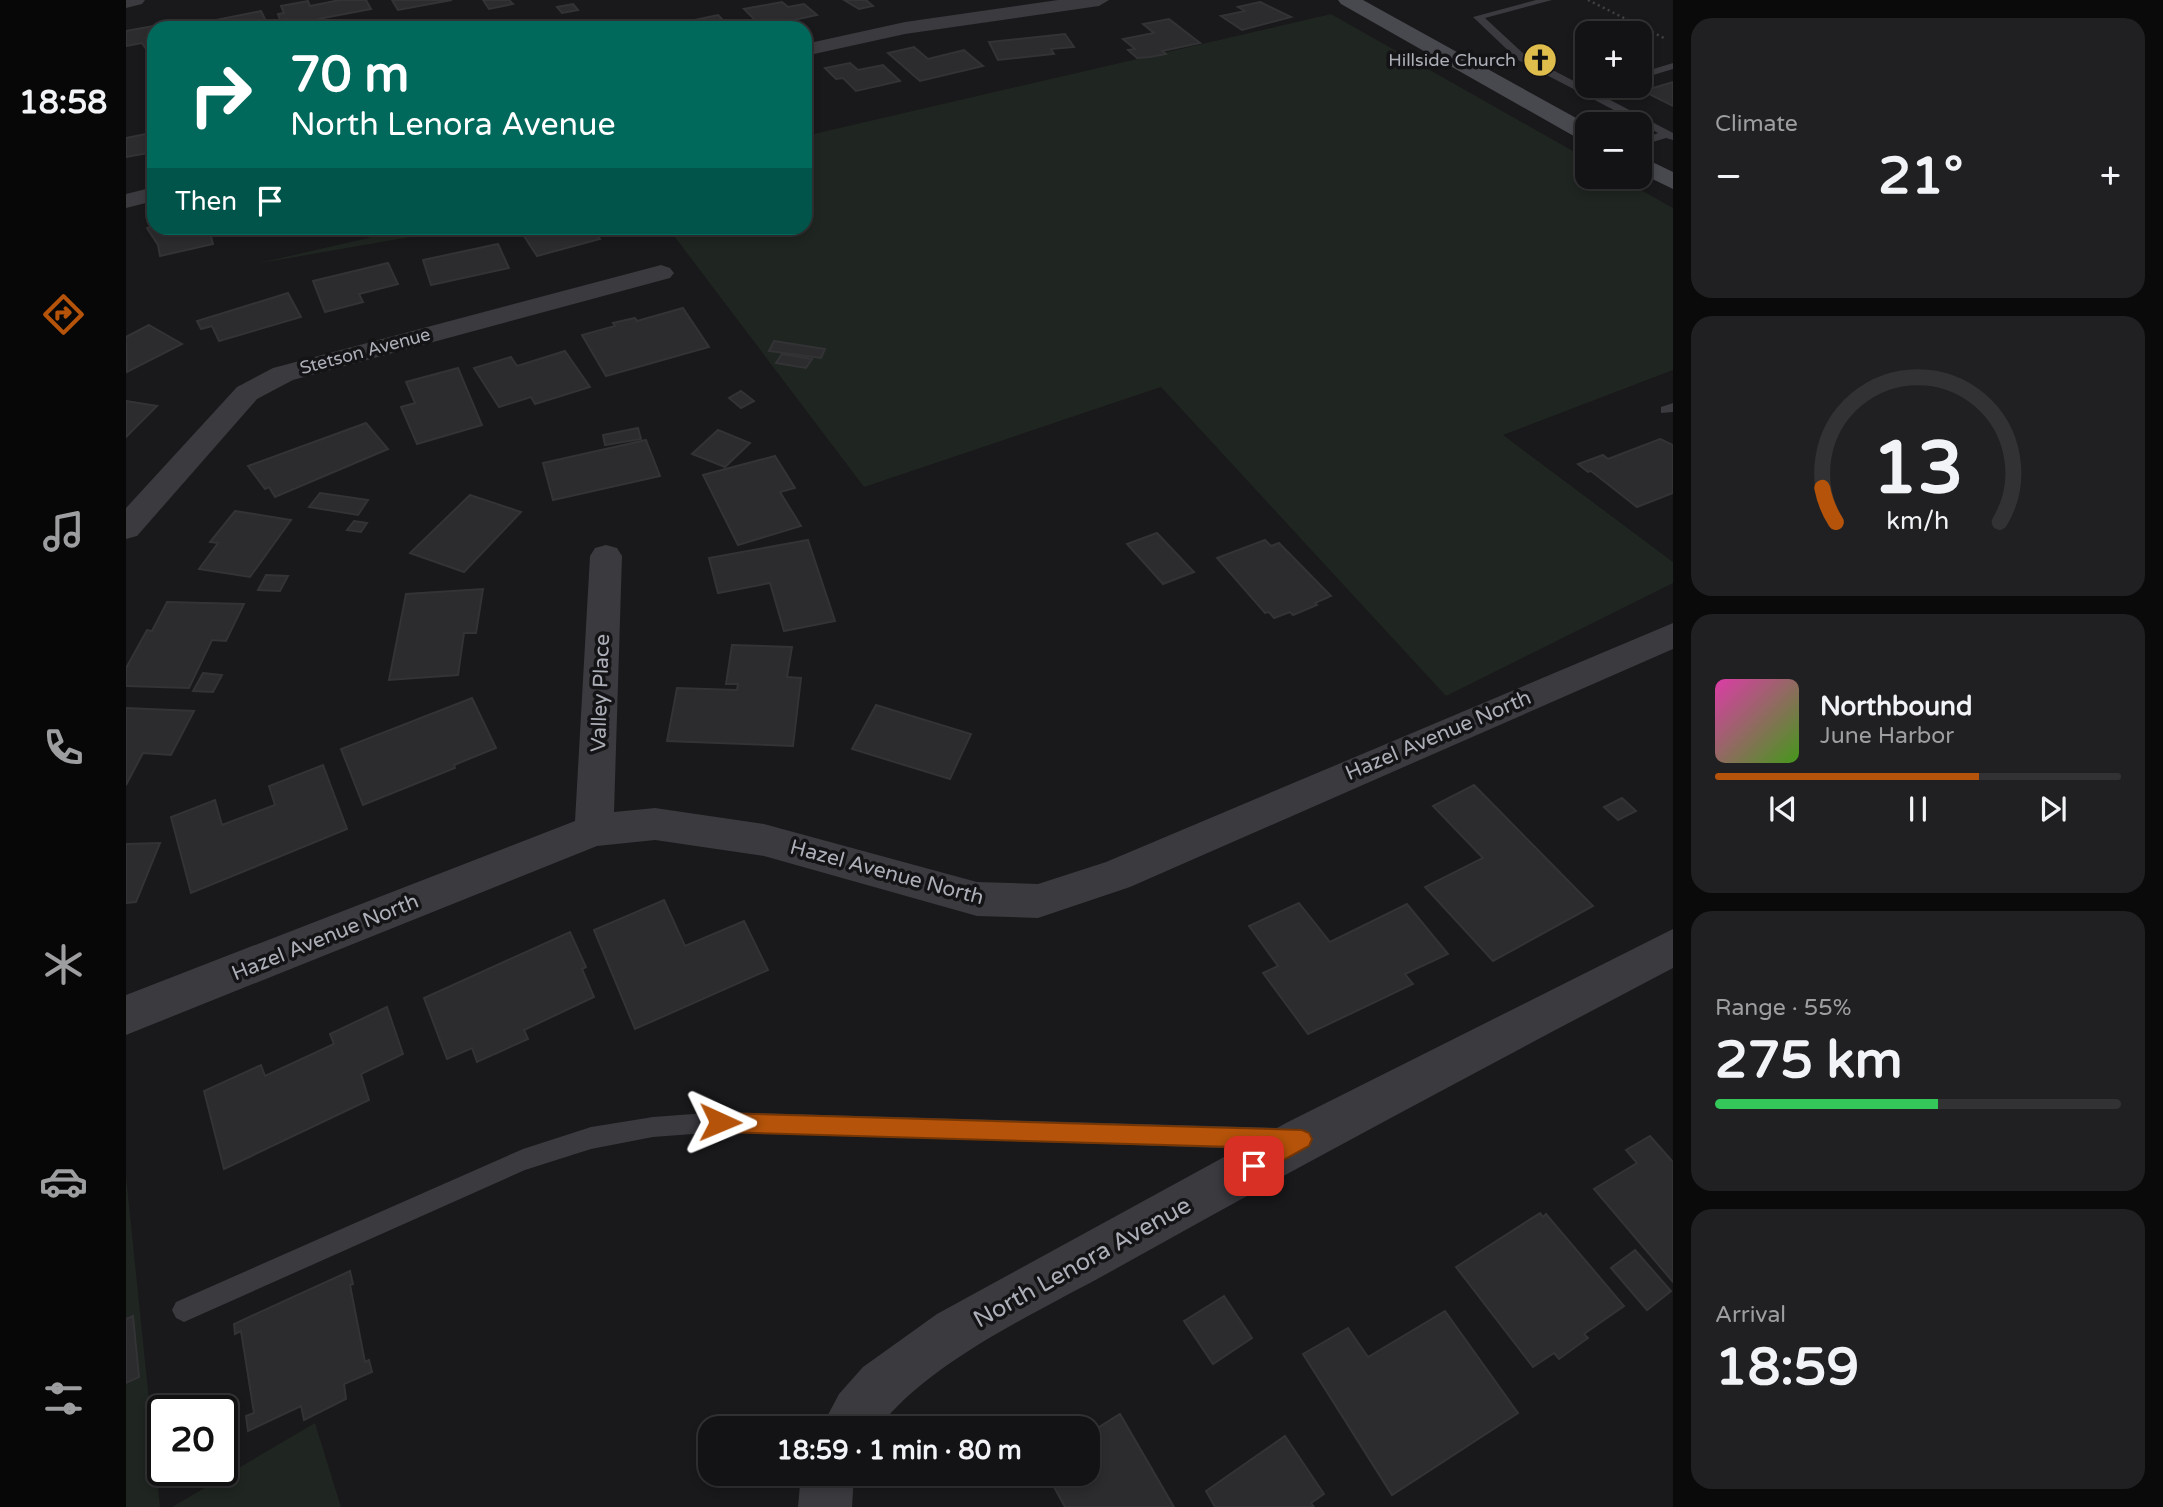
<!DOCTYPE html>
<meta charset="utf-8">
<style>
body{margin:0;font-family:"Varela Round",sans-serif;background:#202022;color:#f1f3f6;height:100vh;display:flex;flex-direction:column;font-size:26px;white-space:nowrap}
*{box-sizing:border-box;margin:0}
p{font-size:23px;color:#9d9ea0}
.icon{flex:none;width:38px;height:38px;fill:none;stroke:currentColor;stroke-width:2;stroke-linecap:round;stroke-linejoin:round}
.map{position:relative;flex:1;overflow:hidden}
.drawer{display:flex;flex-direction:column;gap:18px;padding:18px;background:#0a0a0b;width:490px}
.drawer>*{flex:none}
.top-card{position:absolute;left:21px;top:21px;width:665px;height:214px;border-radius:21px;box-shadow:0 4px 10px #0003,0 0 0 2px #323234;background:#00695c;color:#fff;overflow:hidden}
.tools{position:absolute;left:1449px;top:21px;display:grid;gap:14px}
.tools a{display:grid;place-items:center;width:77px;height:77px;border-radius:14px;background:#131214;box-shadow:0 4px 10px #0003,0 0 0 2px #323234;font-size:35px}
.speed{position:absolute;left:21px;top:1395px;display:flex;gap:14px;font-size:35px;font-weight:700;text-align:center}
.speed>*{display:grid;place-content:center;width:91px;height:91px;border-radius:50%;background:#131214;box-shadow:0 4px 10px #0003,0 0 0 2px #323234;line-height:1}
.speed .limit{border:4px solid #111;border-radius:10px;background:#fff;color:#111}
.pin{position:absolute;display:grid;place-items:center;width:60px;height:60px;color:#fff;margin:-30px;border-radius:14px;box-shadow:0 4px 10px #0006}
.me{position:absolute;width:77px;margin:-38px;rotate:91deg;stroke-linejoin:round;filter:drop-shadow(0 0 5px #0008)}
.turn{display:flex;align-items:center;gap:24px;height:147px;padding:0 28px;font-size:32px}
.turn .icon{width:91px;height:91px;stroke-width:2.5}
.turn b{display:block;font-size:49px;line-height:60px}
.then{display:flex;align-items:center;height:66px;padding:0 28px;background:#0003;gap:14px;font-size:26px}
.big{font-size:52px;font-weight:700;line-height:1.1}
.drawer .tile{flex:1;display:flex;flex-direction:column;justify-content:center;gap:10px;min-width:0;padding:0 24px;border-radius:21px;background:#202022}
.drawer .dial{align-items:center;gap:0}
.dial svg{height:182px;overflow:visible;fill:none;stroke:#323234;stroke-width:7;stroke-linecap:round;text-anchor:middle}
.dial text{fill:#f1f3f6;stroke:none}
.song{display:flex;align-items:center;gap:21px}
.cover{width:84px;height:84px;border-radius:10px;background:linear-gradient(135deg,hsl(320 70% 55%),hsl(100 70% 35%))}
.played{height:7px;border-radius:4px;background:linear-gradient(90deg,#b45309 65%,#323234 65%)}
.keys{display:flex;justify-content:space-around;direction:ltr}
.heat{display:flex;justify-content:space-between;align-items:center;font-size:38px;direction:ltr}
.charge{height:10px;border-radius:5px;background:linear-gradient(90deg,#34c759 55%,#323234 0)}
.trip{position:absolute;left:572px;top:1416px;width:402px;height:70px;border-radius:21px;background:#131214;box-shadow:0 4px 10px #0003,0 0 0 2px #323234;font-weight:700;line-height:70px;text-align:center}
main{display:flex;flex:1;min-height:0}
.tab-bar{display:flex;flex-direction:column;width:126px;justify-content:space-around;align-items:center;background:#080708;color:#9d9ea0}
.tab-bar .icon{width:49px;height:49px}
.tab-bar .active{color:#b45309}
.tab-bar b{font-size:32px;color:#f1f3f6}
.map>svg:first-child{display:block}
</style>
<main>
<nav class="tab-bar">
<b>18:58</b>
<svg class="icon active" aria-label="directions" viewBox="0 0 24 24"><path d="M12 3l9 9-9 9-9-9zM9 14v-3h6M13 9l2 2-2 2"/></svg>
<svg class="icon" aria-label="music" viewBox="0 0 24 24"><path d="M9 18V5l10-2v13"/><circle cx="6" cy="18" r="3"/><circle cx="16" cy="16" r="3"/></svg>
<svg class="icon" aria-label="phone" viewBox="0 0 24 24"><path d="M5 4h4l2 5-3 2q2 4 5 5l2-3 5 2v4C11 20 4 13 5 4z"/></svg>
<svg class="icon" aria-label="climate" viewBox="0 0 24 24"><path d="M12 3v18M4 7l16 10M4 17L20 7"/></svg>
<svg class="icon" aria-label="car" viewBox="0 0 24 24"><path d="M5 17H2v-5l4-1 3-4h7l3 4 3 1v5h-3M9 17h6M6 11h13"/><circle cx="7" cy="17" r="2"/><circle cx="17" cy="17" r="2"/></svg>
<svg class="icon" aria-label="filters" viewBox="0 0 24 24"><path d="M4 7h16M4 17h16"/><circle cx="9" cy="7" r="2"/><circle cx="15" cy="17" r="2"/></svg>
</nav>
<div class="map">
<svg width="1547" height="1507" viewBox="0 0 1547 1507">
<rect width="100%" height="100%" fill="#19181a"/>
<g fill="#1f2520">
<polygon points="1205,14 1461,159 1461,177 1492,177 1547,208 1547,370 1377,435 1547,562 1547,583 1320,696 1035,387 738,487 542,228 679,228 679,136"/>
<polygon points="285,228 336,228 129,264"/>
<polygon points="0,1176 34,1507 0,1507"/>
<polygon points="189,1423 215,1507 46,1507"/>
</g>
<g fill="#2c2b2e" stroke="#333336" stroke-width="2">
<polygon points="214,0 240,0 245,9 192,19 197,28 167,28 161,19 154,20 152,14 158,13 155,6 182,1 184,6"/>
<polygon points="266,0 326,0 272,10"/>
<polygon points="357,0 383,0 387,4 363,9"/>
<polygon points="718,0 740,0 747,6 733,9"/>
<polygon points="656,2 662,7 678,4 691,15 636,27 618,9"/>
<polygon points="1134,2 1165,17 1116,30 1095,16 1119,11 1112,7"/>
<polygon points="447,4 452,10 436,13 431,7"/>
<polygon points="135,11 142,25 124,28 67,28 65,25"/>
<polygon points="592,15 605,28 535,27"/>
<polygon points="1043,19 1074,43 1036,51 1040,54 1024,57 1011,58 1002,50 1009,49 997,39 1028,33 1017,24"/>
<polygon points="44,23 45,28 28,28 28,48 20,49 16,43 0,46 0,31"/>
<polygon points="939,34 948,47 925,49 928,54 872,60 863,42"/>
<polygon points="788,47 802,59 838,50 857,66 794,81 762,53"/>
<polygon points="724,63 732,70 757,65 774,81 730,91 717,78 710,79 699,68"/>
<polygon points="1547,82 1547,106 1517,91"/>
<polygon points="25,133 28,152 0,157 0,138"/>
<polygon points="28,226 89,228 83,229 87,244 34,256 32,245 21,228"/>
<polygon points="398,228 466,228 474,239 411,256 396,233 401,232"/>
<polygon points="372,244 383,268 305,285 297,260"/>
<polygon points="262,263 272,284 233,294 237,302 199,312 187,281"/>
<polygon points="162,293 175,317 93,341 86,326 75,329 71,321"/>
<polygon points="557,308 583,347 480,376 456,335 489,326 487,323 509,318 511,321"/>
<polygon points="23,325 56,344 1,372 0,337"/>
<polygon points="648,341 699,349 695,358 643,351"/>
<polygon points="439,351 464,387 409,404 405,397 373,407 348,368 385,357 391,366"/>
<polygon points="656,354 686,359 680,368 650,363"/>
<polygon points="332,368 356,425 291,444 275,407 289,403 280,382"/>
<polygon points="615,391 628,401 615,408 603,398"/>
<polygon points="0,401 31,406 0,437"/>
<polygon points="240,423 262,449 149,497 143,487 139,489 122,466"/>
<polygon points="512,428 515,439 479,445 477,435"/>
<polygon points="592,430 624,443 599,467 566,454"/>
<polygon points="1534,439 1547,445 1547,493 1511,507 1465,471 1462,472 1452,464 1477,455 1482,459"/>
<polygon points="520,440 534,476 427,500 417,463"/>
<polygon points="649,456 669,488 654,492 675,526 612,545 577,475"/>
<polygon points="194,493 242,500 232,515 183,507"/>
<polygon points="344,495 395,512 338,572 284,553"/>
<polygon points="109,511 165,520 124,577 73,569 92,543 84,542"/>
<polygon points="228,521 241,523 235,532 221,530"/>
<polygon points="1031,533 1068,572 1037,584 1001,544"/>
<polygon points="682,540 709,621 658,631 644,583 592,593 583,558"/>
<polygon points="1139,540 1145,546 1153,543 1205,596 1189,603 1191,605 1167,615 1164,612 1148,618 1143,612 1139,613 1091,558"/>
<polygon points="140,575 162,576 154,591 132,590"/>
<polygon points="357,589 350,633 338,633 332,675 263,680 280,594"/>
<polygon points="41,602 118,604 100,641 86,640 63,688 0,686 0,668 21,630 26,631"/>
<polygon points="606,645 666,647 661,677 675,678 667,746 541,741 551,688 611,690 612,684 600,684"/>
<polygon points="77,673 96,675 87,692 67,691"/>
<polygon points="346,698 370,748 328,765 329,768 237,805 215,749"/>
<polygon points="750,705 845,734 824,779 726,749"/>
<polygon points="0,708 68,711 45,755 17,753 0,785"/>
<polygon points="197,765 221,829 65,893 45,817 89,800 96,825 149,805 143,786"/>
<polygon points="1348,785 1467,906 1367,961 1299,887 1357,858 1307,806"/>
<polygon points="1496,798 1510,811 1492,820 1478,807"/>
<polygon points="34,843 10,902 0,903 0,844"/>
<polygon points="538,900 559,946 618,921 642,970 509,1029 468,930"/>
<polygon points="1173,903 1204,942 1281,904 1322,954 1279,974 1287,984 1182,1034 1137,973 1152,966 1123,926"/>
<polygon points="444,932 460,967 456,969 468,997 398,1030 402,1039 351,1062 346,1048 321,1059 298,998"/>
<polygon points="261,1007 277,1054 235,1074 243,1100 98,1169 78,1091 135,1065 139,1076 208,1044 204,1034"/>
<polygon points="1524,1136 1547,1162 1547,1282 1468,1189 1511,1163 1500,1150"/>
<polygon points="1414,1213 1417,1217 1420,1214 1498,1306 1458,1334 1462,1338 1433,1359 1428,1353 1407,1367 1330,1267"/>
<polygon points="1509,1250 1545,1291 1521,1310 1485,1268"/>
<polygon points="224,1271 227,1284 224,1285 239,1362 243,1360 246,1372 218,1384 220,1399 178,1420 175,1406 122,1431 120,1416 128,1413 115,1331 109,1334 108,1324"/>
<polygon points="1098,1296 1126,1338 1087,1364 1058,1321"/>
<polygon points="1319,1311 1392,1413 1266,1495 1177,1354 1222,1328 1242,1357"/>
<polygon points="7,1316 13,1377 0,1383 0,1319"/>
<polygon points="994,1414 1048,1507 939,1507 921,1474 962,1474 962,1434"/>
<polygon points="1159,1436 1198,1494 1185,1503 1188,1507 1089,1507 1080,1491"/>
</g>
<g fill="none" stroke-linecap="round" stroke-linejoin="round">
<polyline stroke="#404146" stroke-width="2.5" stroke-dasharray="2 3.5" stroke-linecap="butt" points="1462,0 1540,39"/>
<g fill="#3a3a3f" fill-rule="evenodd">
<polygon points="1410,0 1426,0 1359,18 1400,56 1463,89 1489,86 1471,93 1547,133 1547,140 1540,138 1514,146 1514,140 1532,133 1392,60 1347,17"/>
<polygon points="1547,63 1547,69 1514,79 1514,73"/>
<polygon points="1547,403 1547,412 1535,413 1535,407"/>
<polygon points="594,1112 1155,1128 1163,1132 1166,1139 1163,1146 1155,1150 661,1133 594,1132 527,1137 465,1149 399,1170 58,1322 50,1318 46,1310 50,1302 397,1149 465,1127 527,1117"/>
</g>
<g fill="#3a3a3f" fill-rule="evenodd">
<polygon points="0,0 19,0 16,4 0,8"/>
<polygon points="932,0 983,0 973,6 779,34 679,56 679,44 779,22"/>
<polygon points="28,187 28,201 0,208 0,194"/>
<polygon points="535,265 544,268 548,273 544,278 167,380 131,399 11,536 0,539 0,508 111,387 147,368"/>
<polygon points="480,545 491,548 496,556 488,812 529,808 638,824 851,882 912,884 980,862 1547,623 1547,649 1004,887 912,918 851,916 638,856 529,840 471,846 0,1035 0,995 449,821 464,556 469,548"/>
<path d="M1547,929V968C1361,1066 1176,1164 993,1267C915,1311 807,1358 752,1428H695L713,1394L737,1367L811,1314L1160,1123Z"/>
<polygon points="675,1474 728,1474 726,1507 672,1507"/>
</g>
<g fill="#48494e" fill-rule="evenodd">
<polygon points="1212,0 1237,0 1461,124 1461,141 1453,139 1215,4"/>
<polygon points="1514,156 1547,172 1547,189 1514,173"/>
</g>
</g>
<polygon fill="#b45309" stroke="#753606" stroke-width="2" points="594,1113 1176,1130 1183,1133 1186,1139 1183,1146 1128,1176 1121,1173 1118,1166 1121,1159 1141,1148 594,1132 587,1129 584,1122 587,1116"/>
<defs>
<g id="church-disc" transform="scale(1.75)"><circle r="9.5" fill="#debd4c" stroke="#141315"/><path d="M-1.2-6h2.4v3.5h3.3v2.4h-3.3V6h-2.4V-.1h-3.3v-2.4h3.3Z" fill="#111"/></g>
</defs>
<g fill-rule="evenodd">
<use href="#church-disc" x="1414" y="60"/>
</g>
<g text-anchor="middle" stroke-width="7" stroke-linejoin="round" paint-order="stroke">
<g font-size="18" fill="#acafb8" stroke="#141315" text-anchor="end">
<text x="1390" y="66">Hillside Church</text>
</g>
<g font-size="18" fill="#acafb8" stroke="#141315">
<text transform="translate(239 351) rotate(-15)" y="6">Stetson Avenue</text>
</g>
<g font-size="21" fill="#acafb8" stroke="#141315">
<text transform="translate(474 693) rotate(-88)" y="7">Valley Place</text>
<text transform="translate(1312 735) rotate(-23)" y="7">Hazel Avenue North</text>
<text transform="translate(761 872) rotate(15)" y="7">Hazel Avenue North</text>
<text transform="translate(199 937) rotate(-22)" y="7">Hazel Avenue North</text>
</g>
<g font-size="24" fill="#acafb8" stroke="#141315">
<text transform="translate(956 1262) rotate(-29)" y="8">North Lenora Avenue</text>
</g>
</g>
</svg>
<div class="tools">
<a>+</a>
<a>−</a>
</div>
<div class="speed"><div class="limit">20</div></div>
<div class="pin" style="left:1128px;top:1166px;background:#d93025"><svg class="icon" aria-label="arrive" viewBox="0 0 24 24"><path d="M6 21V4h12l-3 4 3 4H6"/></svg></div>
<svg class="me" style="left:594px;top:1122px" viewBox="-20 -20 40 40"><path d="M0-17L14 15 0 8-14 15z" fill="#b45309" stroke="#fff" stroke-width="4"/></svg>
<div class="trip">18:59 · 1 min · 80 m</div>
<div class="top-card">
<div class="turn"><svg class="icon" aria-label="right" viewBox="0 0 24 24"><path d="M7 20v-9h11M14 6l5 5-5 5"/></svg><div><b>70 m</b>North Lenora Avenue</div></div>
<div class="then">Then<svg class="icon" aria-label="arrive" viewBox="0 0 24 24"><path d="M6 21V4h12l-3 4 3 4H6"/></svg></div>
</div>
</div>
<section class="drawer">
<div class="tile"><p>Climate</p>
<div class="heat"><a>−</a><b class="big">21°</b><a>+</a></div>
</div>
<div class="tile dial"><svg viewBox="0 0 100 80">
<path d="M14 69A42 42 0 1 1 86 69"/>
<path d="M14 69A42 42 0 0 1 8 54" stroke="#b45309"/>
<text x="50" y="56" font-size="32" font-weight="700">13</text>
<text x="50" y="72" font-size="11">km/h</text>
</svg></div>
<div class="tile">
<div class="song"><i class="cover"></i><div><b>Northbound</b><p>June Harbor</p></div></div>
<div class="played"></div>
<div class="keys"><svg class="icon" aria-label="previous" viewBox="0 0 24 24"><path d="M18 5L8 12l10 7zM5 5v14"/></svg><svg class="icon" aria-label="pause" viewBox="0 0 24 24"><path d="M8 5v14M16 5v14"/></svg><svg class="icon" aria-label="next" viewBox="0 0 24 24"><path d="M6 5l10 7-10 7zM19 5v14"/></svg></div>
</div>
<div class="tile"><p>Range · 55%</p><b class="big">275 km</b><div class="charge"></div></div>
<div class="tile"><p>Arrival</p><b class="big">18:59</b></div>
</section>
</main>
